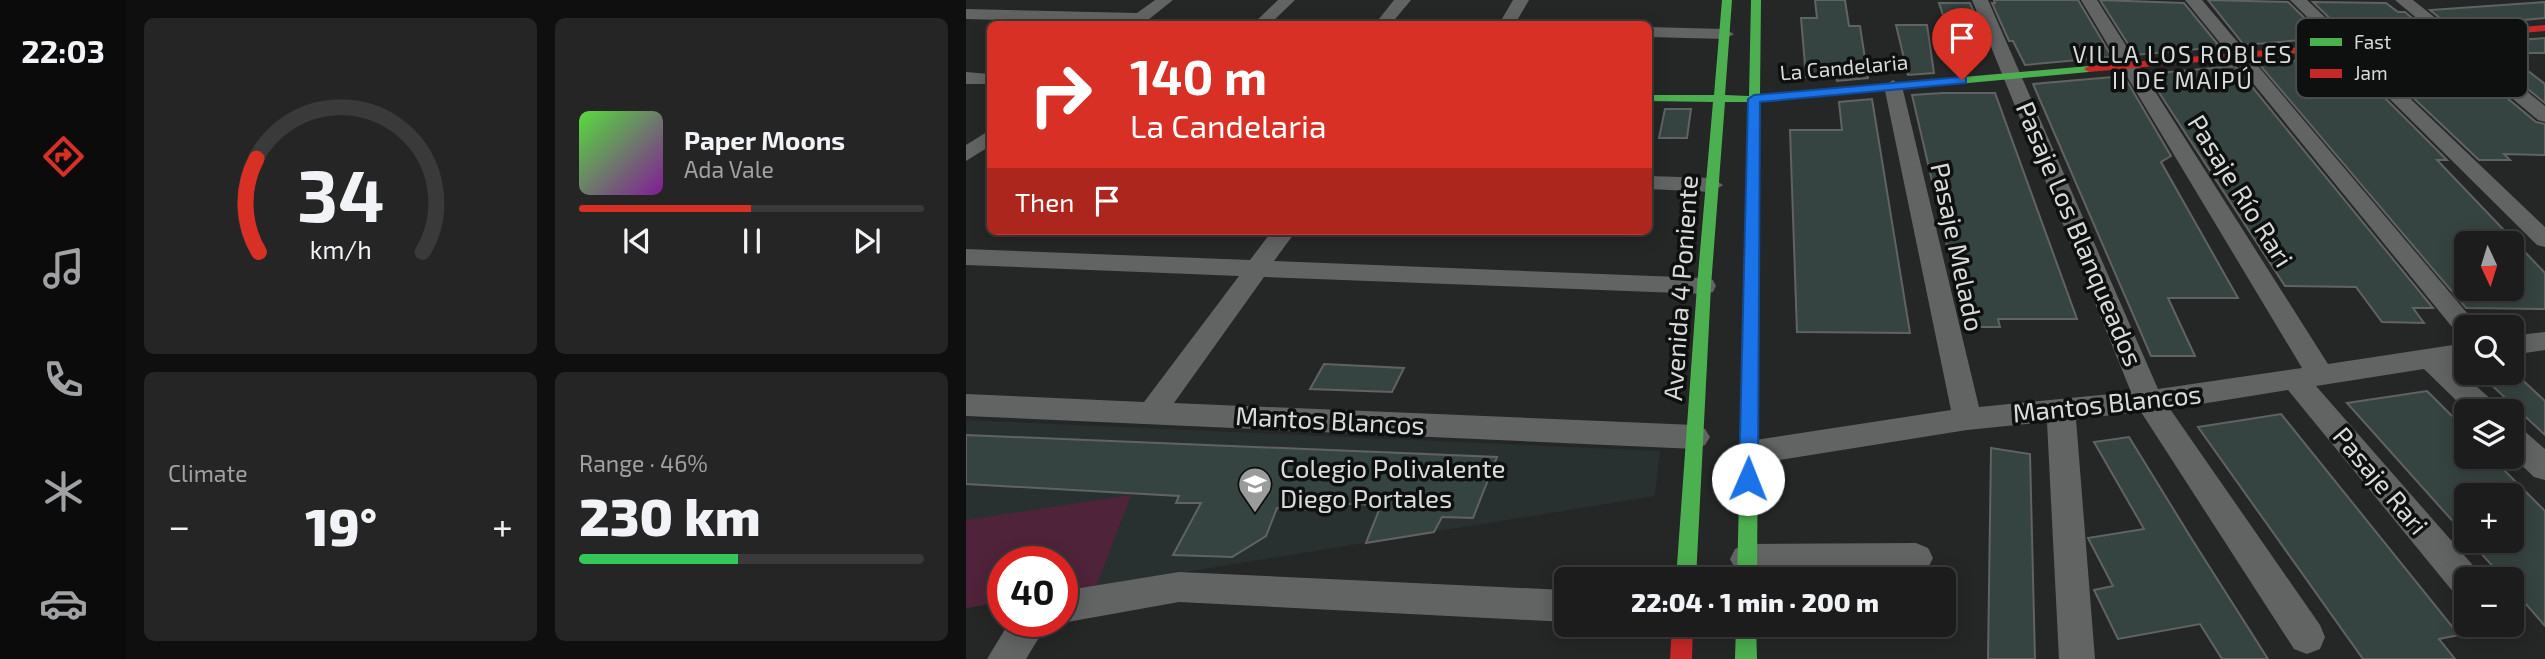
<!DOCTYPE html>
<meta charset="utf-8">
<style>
body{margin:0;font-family:"Exo 2",sans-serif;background:#252525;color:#f1f3f6;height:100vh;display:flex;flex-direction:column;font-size:26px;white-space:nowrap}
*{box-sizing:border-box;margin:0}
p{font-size:23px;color:#a0a1a3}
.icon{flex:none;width:38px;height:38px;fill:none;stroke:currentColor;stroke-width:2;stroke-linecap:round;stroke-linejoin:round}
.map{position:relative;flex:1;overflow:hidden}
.drawer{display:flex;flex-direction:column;gap:18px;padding:18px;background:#0f0f0f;width:840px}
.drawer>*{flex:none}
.hud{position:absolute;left:21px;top:21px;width:665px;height:214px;border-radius:10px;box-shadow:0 4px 18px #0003,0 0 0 2px #3a3a3b;background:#d93025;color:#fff;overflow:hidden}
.needle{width:46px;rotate:176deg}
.fabs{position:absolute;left:1488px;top:231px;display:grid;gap:14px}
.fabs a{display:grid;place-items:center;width:70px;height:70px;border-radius:10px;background:#1c1c1c;box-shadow:0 4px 18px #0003,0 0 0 2px #3a3a3b;font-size:35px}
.speed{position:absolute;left:21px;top:546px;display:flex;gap:14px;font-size:35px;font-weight:700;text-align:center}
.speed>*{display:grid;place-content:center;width:91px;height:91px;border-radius:50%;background:#1c1c1c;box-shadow:0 4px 18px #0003,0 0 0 2px #3a3a3b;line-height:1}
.speed .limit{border:10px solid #d22;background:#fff;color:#111}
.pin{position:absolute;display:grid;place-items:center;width:60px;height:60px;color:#fff;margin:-72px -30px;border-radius:50% 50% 50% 0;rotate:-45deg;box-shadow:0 0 7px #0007}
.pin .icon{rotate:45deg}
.me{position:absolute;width:77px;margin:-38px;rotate:1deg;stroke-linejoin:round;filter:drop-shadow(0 0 5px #0008)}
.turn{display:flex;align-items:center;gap:24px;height:147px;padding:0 28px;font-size:32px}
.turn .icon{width:91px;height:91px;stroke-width:2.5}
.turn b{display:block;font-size:49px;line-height:60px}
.then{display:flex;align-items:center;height:66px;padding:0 28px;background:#0003;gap:14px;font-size:26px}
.big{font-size:52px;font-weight:800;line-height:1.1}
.drawer .widget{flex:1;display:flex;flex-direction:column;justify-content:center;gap:10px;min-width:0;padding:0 24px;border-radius:10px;background:#252525}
.drawer .dial{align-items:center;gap:0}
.dial svg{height:182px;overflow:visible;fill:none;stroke:#3a3a3b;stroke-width:7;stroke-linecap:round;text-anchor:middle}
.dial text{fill:#f1f3f6;stroke:none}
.song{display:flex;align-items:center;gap:21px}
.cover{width:84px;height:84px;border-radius:10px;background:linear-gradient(135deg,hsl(110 70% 55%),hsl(290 70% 35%))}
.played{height:7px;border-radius:4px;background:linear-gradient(90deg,#d93025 50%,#3a3a3b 50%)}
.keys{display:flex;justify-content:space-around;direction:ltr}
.heat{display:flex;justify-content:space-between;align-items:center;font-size:38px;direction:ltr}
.charge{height:10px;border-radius:5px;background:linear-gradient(90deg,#34c759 46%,#3a3a3b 0)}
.drawer .tiles{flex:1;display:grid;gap:18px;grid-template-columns:repeat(2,1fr)}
.trip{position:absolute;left:588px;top:567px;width:402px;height:70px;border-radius:10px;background:#1c1c1c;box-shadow:0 4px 18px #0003,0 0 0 2px #3a3a3b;font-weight:800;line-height:70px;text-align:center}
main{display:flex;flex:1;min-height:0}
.menu{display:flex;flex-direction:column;width:126px;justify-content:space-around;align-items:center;background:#0b0b0b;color:#a0a1a3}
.menu .icon{width:49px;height:49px}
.menu .active{color:#d93025}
.menu b{font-size:32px;color:#f1f3f6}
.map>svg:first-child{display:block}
</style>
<main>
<nav class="menu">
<b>22:03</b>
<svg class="icon active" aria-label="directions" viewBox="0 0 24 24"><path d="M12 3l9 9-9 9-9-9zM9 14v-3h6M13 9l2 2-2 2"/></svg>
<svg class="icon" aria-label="music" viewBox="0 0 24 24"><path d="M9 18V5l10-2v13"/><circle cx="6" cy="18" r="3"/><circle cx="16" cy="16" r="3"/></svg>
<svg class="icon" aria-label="phone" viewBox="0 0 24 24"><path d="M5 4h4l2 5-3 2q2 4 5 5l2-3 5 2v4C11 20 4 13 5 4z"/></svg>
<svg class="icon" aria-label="climate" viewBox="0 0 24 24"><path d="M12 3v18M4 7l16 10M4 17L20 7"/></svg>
<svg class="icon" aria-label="car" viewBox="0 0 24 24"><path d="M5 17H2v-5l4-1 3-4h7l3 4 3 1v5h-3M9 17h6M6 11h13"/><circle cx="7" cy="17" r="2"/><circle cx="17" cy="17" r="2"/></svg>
</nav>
<section class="drawer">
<div class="tiles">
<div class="widget dial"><svg viewBox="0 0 100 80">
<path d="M14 69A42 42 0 1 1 86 69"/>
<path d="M14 69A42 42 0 0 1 13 28" stroke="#d93025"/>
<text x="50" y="56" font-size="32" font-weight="700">34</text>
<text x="50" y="72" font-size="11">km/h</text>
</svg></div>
<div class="widget">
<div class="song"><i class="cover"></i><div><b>Paper Moons</b><p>Ada Vale</p></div></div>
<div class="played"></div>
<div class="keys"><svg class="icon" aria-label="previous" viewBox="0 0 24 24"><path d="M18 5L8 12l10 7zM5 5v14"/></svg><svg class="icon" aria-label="pause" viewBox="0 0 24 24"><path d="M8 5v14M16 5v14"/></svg><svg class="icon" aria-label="next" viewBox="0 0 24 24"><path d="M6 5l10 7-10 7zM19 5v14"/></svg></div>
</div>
<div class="widget"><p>Climate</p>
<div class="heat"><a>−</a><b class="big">19°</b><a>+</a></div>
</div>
<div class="widget"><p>Range · 46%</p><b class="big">230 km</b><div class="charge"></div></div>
</div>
</section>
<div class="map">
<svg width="1579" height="659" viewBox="0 0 1579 659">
<rect width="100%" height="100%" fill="#252626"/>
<polygon fill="#28312f" points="0,420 694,451 689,496 96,592 96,562 37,562 37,602 0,608"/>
<polygon fill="#4f233a" points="165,495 130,587 96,592 96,562 37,562 37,602 0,608 0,520"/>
<g fill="#364441" stroke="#616262" stroke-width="2" fill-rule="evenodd">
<polygon points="849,0 879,0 883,26 894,26 902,78 871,81 870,76 840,77 835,18 851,18"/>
<polygon points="1028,0 1112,0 1146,57 1059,65 1047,41 1043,41 1026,3 1029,3"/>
<polygon points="1134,0 1218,3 1254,47 1169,55"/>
<polygon points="1242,0 1322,2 1359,38 1278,45"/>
<polygon points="1347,2 1420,3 1432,12 1439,12 1459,29 1382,36"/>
<polygon points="1579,2 1579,18 1485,27 1464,10"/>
<polygon points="973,3 1004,3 1020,40 985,40"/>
<polygon points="930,25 961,25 968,73 942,75"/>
<polygon points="1579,38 1579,53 1545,53 1549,56 1543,56 1579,84 1579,103 1506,44"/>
<polygon points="1480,47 1570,122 1579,124 1579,155 1538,154 1544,160 1513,160 1401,54"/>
<path d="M1377,56L1481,160H1471L1579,273V309L1500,308L1293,64ZM1500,243H1545V289H1500Z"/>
<polygon points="1269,66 1467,308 1447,308 1458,323 1416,322 1390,287 1319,286 1181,74"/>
<polygon points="1158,76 1205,156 1195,162 1272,298 1202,298 1229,356 1185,356 1067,84"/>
<polygon points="977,93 1029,93 1111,319 1032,319 1034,327 1000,327 946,95"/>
<polygon points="906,99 944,333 831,332 824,130 876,130 873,102"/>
<polygon points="699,109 725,109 721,138 693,138"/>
<polygon points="358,364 438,368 426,392 344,389"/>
<polygon points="1551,375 1579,401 1579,435 1520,380"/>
<polygon points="1461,391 1500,430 1500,457 1525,457 1579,511 1579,626 1545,587 1545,579 1538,579 1504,541 1545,541 1545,495 1500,495 1500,536 1381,403"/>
<polygon points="1315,414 1493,635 1473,639 1489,659 1397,659 1232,427"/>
<polygon points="0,435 531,457 507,518 476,517 468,532 400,543 415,505 352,503 348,510 311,508 300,536 266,557 207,555 235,503 210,503 213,496 0,484"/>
<polygon points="1163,437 1227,541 1302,659 1256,659 1234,624 1152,639 1128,590 1147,586 1122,538 1178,529 1128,442"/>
<polygon points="1025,448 1064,454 1069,659 1022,659"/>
</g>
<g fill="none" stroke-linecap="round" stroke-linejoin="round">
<g fill="#626363" fill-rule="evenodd">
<polygon points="189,0 207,0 177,24 0,19 0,9 171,13"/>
<polygon points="312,0 329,0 304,24 287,24"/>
<polygon points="428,0 445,0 425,24 409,24"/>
<polygon points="547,0 563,0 549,24 533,24"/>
<polygon points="1006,0 1022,0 1192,389 1336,368 1115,0 1131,0 1362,364 1500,343 1500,363 1487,365 1529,403 1533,411 1501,411 1458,369 1350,386 1512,571 1516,579 1500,579 1500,597 1488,593 1322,390 1204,409 1354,625 1359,637 1354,649 1341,654 1328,649 1175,412 1110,419 1129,659 1093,659 1081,422 1001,430 783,465 772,461 768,453 772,445 783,441 985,410 918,86 927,80 936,86 1013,407 1165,392"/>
<polygon points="1219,0 1236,0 1513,327 1500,327 1500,336 1491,333"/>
<polygon points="1324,0 1341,0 1579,227 1579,247 1571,245"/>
<polygon points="1429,0 1447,0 1579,106 1579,122 1572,120"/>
<polygon points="682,27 759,29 768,34 759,39 682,37"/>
<polygon points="0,72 24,74 24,84 0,84"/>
<polygon points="24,130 24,146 0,161 0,145"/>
<polygon points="682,176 746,178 757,185 746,192 682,189"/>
<polygon points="306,231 330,231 308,261 738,278 747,280 750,286 747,292 738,294 298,277 208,403 729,425 739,429 744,437 739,445 729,449 0,416 0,394 178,402 273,276 0,265 0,249 284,260"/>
<polygon points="1579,332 1579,350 1545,355 1545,336"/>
<polygon points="1545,425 1555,428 1579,449 1579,480 1568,477 1545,455"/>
<polygon points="950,543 962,548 967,558 962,568 950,573 781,574 769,569 764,559 769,549 781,544"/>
<polygon points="213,572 600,590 600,622 213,602 96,623 91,621 96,621 96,591"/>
<polygon points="44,621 83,621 60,659 21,659"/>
</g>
<g fill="#4caf50" fill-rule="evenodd">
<polygon points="756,0 766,0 759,95 783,96 785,0 795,0 794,95 1123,66 1128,69 1123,72 794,102 791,579 771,579 783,102 759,102 745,286 730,579 710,579 731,286 747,102 682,101 682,95 748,95"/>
<polygon points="770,625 790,625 791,659 769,659"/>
</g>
<g fill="#c62828" fill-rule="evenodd">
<polygon points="1579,25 1579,31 1123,72 1118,69 1123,66"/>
<polygon points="706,625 727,625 726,659 704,659"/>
</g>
</g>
<polygon fill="#1a73e8" stroke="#114b97" stroke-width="2" points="996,77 1000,78 1000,83 794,102 792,479 789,485 776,485 773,479 782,99 788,95"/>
<defs>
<g id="school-pin" transform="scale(1.75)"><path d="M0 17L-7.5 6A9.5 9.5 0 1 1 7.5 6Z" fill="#9a9c9c" stroke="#0e100f"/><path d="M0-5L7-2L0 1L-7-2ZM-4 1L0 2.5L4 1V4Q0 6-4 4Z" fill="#fff"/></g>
</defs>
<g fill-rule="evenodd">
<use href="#school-pin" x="289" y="484"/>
</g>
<g text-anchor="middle" stroke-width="7" stroke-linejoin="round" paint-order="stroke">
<g font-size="21" fill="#d9dbdb" stroke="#0e100f">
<text transform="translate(878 68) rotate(-5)" y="7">La Candelaria</text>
</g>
<g font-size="23" letter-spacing="2" fill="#d9dbdb" stroke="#0e100f">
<text x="1217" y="63">VILLA LOS ROBLES<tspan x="1217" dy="26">II DE MAIPÚ</tspan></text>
</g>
<g font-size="26" fill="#d9dbdb" stroke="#0e100f">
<text transform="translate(1274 191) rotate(58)" y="9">Pasaje Río Rari</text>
<text transform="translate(1113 234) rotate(67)" y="9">Pasaje Los Blanqueados</text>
<text transform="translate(991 247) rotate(78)" y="9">Pasaje Melado</text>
<text transform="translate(715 288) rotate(-86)" y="9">Avenida 4 Poniente</text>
<text transform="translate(1141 404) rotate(-6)" y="9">Mantos Blancos</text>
<text transform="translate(364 421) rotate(3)" y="9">Mantos Blancos</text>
<text transform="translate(1414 481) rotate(50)" y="9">Pasaje Rari</text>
</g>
<g font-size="26" fill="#d9dbdb" stroke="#0e100f" text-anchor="start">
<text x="314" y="478">Colegio Polivalente<tspan x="314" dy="30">Diego Portales</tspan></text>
</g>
</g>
<rect x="1330" y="18" width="232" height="80" rx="10" fill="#0e100f" stroke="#4b4d4c" stroke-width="2"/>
<rect x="1344" y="38" width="32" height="8" fill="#4caf50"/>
<rect x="1344" y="69" width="32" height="9" fill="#c62828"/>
<g font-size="19" fill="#d9dbdb">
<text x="1388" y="49">Fast</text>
<text x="1388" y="80">Jam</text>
</g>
</svg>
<div class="fabs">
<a><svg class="needle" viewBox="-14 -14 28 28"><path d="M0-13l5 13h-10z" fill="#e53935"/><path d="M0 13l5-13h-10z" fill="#a0a1a3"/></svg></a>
<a><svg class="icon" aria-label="search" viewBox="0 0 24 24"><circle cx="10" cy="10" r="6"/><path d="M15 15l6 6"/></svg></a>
<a><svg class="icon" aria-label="layers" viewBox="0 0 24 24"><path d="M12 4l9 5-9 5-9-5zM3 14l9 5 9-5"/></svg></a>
<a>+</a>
<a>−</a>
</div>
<div class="speed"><div class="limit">40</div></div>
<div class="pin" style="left:996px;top:80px;background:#d93025"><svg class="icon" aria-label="arrive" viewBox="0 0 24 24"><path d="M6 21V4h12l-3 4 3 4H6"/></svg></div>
<svg class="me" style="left:782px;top:479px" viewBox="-20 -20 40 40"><circle r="19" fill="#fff"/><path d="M0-13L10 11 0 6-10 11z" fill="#1a73e8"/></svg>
<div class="trip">22:04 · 1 min · 200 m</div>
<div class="hud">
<div class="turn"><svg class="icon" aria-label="right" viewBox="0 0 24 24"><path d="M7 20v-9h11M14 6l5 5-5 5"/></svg><div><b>140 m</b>La Candelaria</div></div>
<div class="then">Then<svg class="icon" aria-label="arrive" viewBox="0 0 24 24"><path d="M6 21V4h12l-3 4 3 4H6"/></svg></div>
</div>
</div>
</main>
